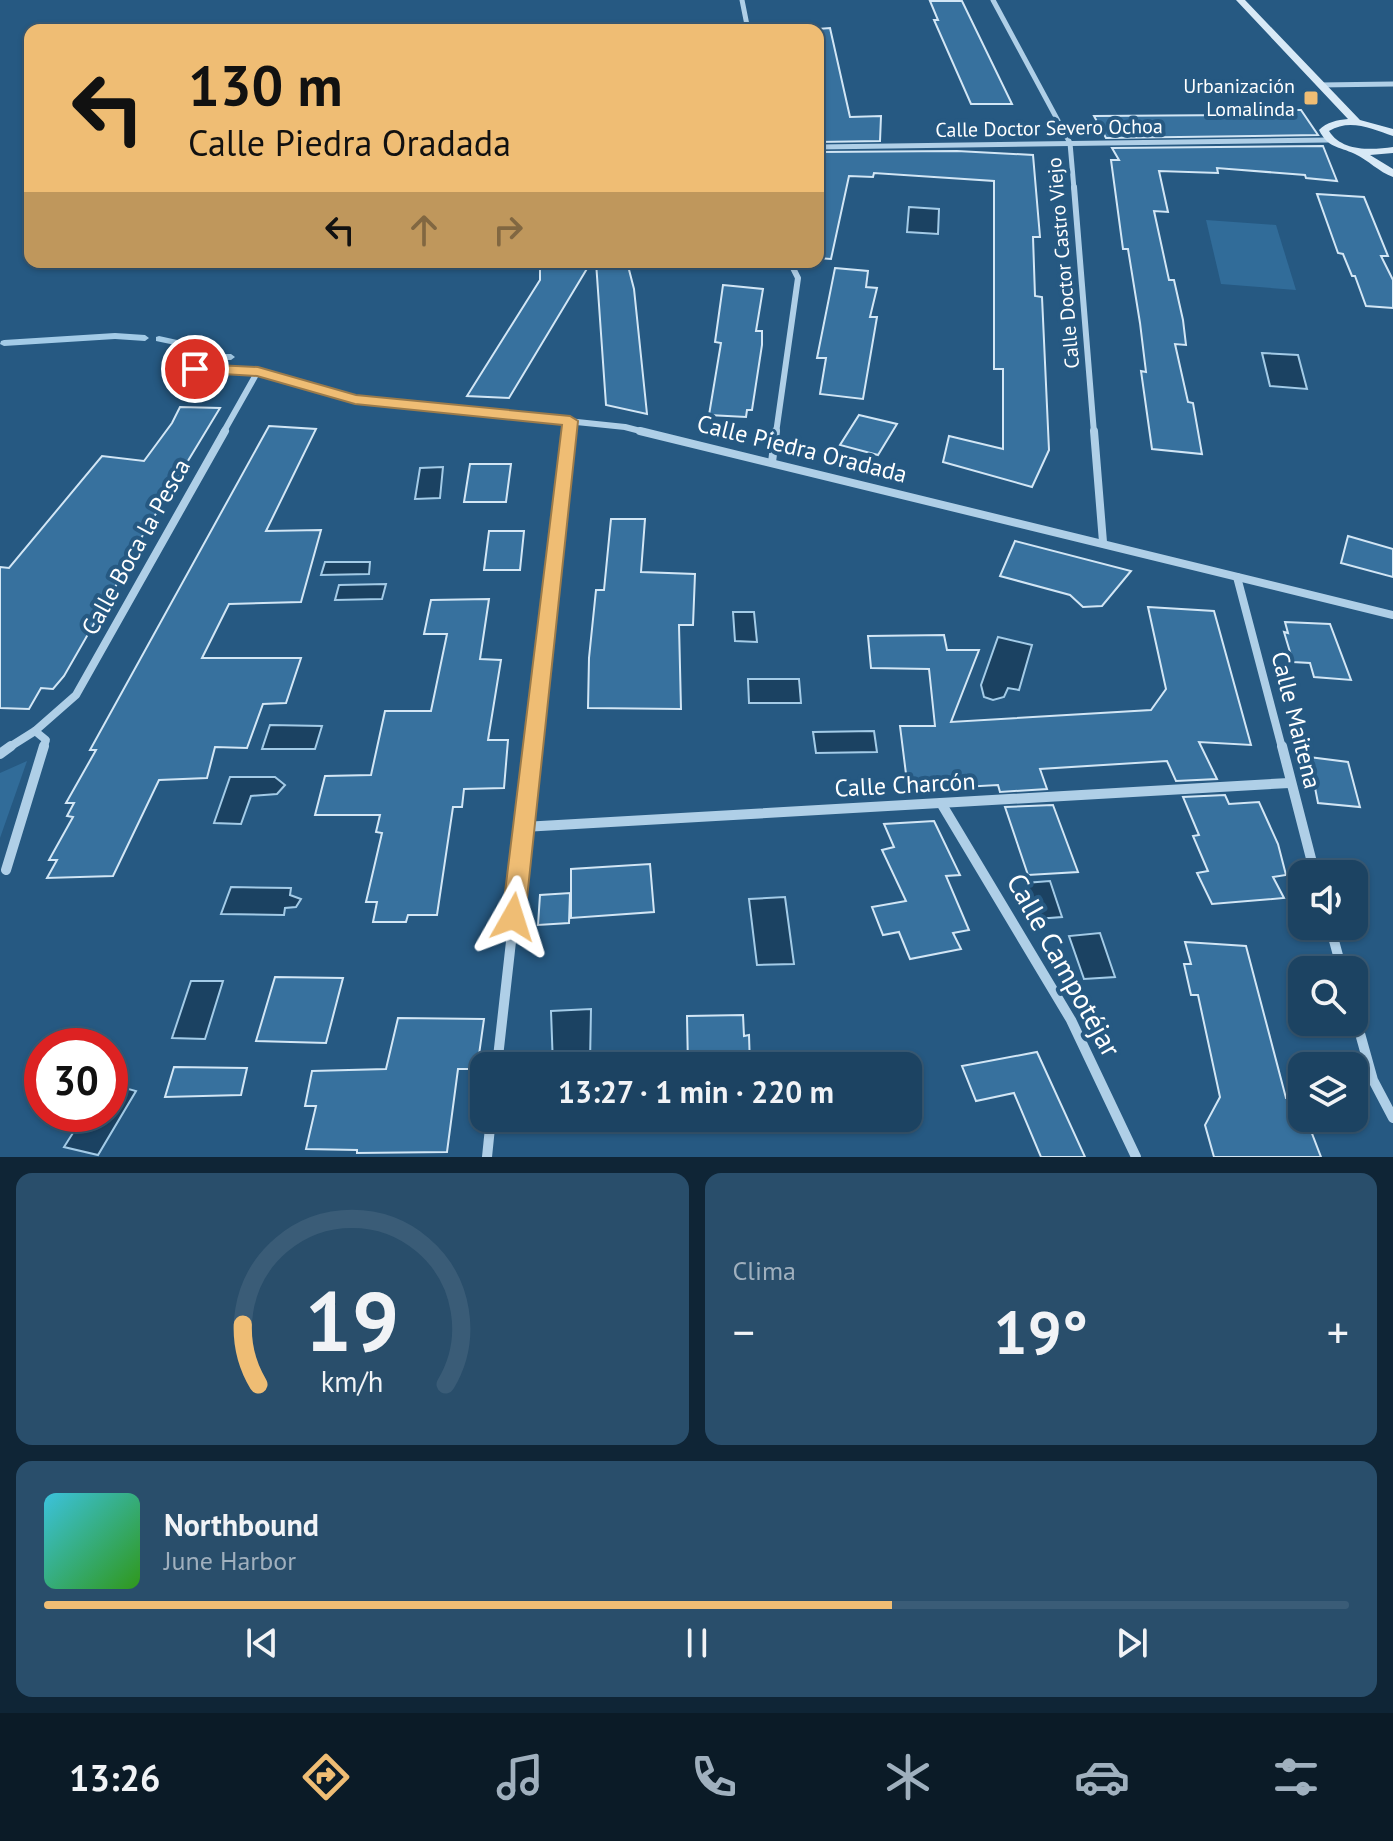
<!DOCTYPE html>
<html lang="es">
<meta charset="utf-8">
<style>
body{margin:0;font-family:"PT Sans",sans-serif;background:#294e6b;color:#f1f3f6;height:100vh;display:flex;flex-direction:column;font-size:30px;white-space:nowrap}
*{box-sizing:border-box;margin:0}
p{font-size:26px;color:#a0b0be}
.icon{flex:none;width:44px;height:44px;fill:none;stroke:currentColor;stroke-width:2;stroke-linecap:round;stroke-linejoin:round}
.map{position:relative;height:1157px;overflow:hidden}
.sheet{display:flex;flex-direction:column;gap:16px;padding:16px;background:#0f2536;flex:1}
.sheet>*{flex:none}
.top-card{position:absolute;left:24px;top:24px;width:800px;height:244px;border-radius:16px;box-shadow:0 2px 6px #0004,0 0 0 2px #3a5c77;background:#efbd74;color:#111;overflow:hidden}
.buttons{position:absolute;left:1288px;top:860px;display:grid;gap:16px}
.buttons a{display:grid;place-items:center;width:80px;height:80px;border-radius:16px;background:#1c4362;box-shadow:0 2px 6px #0004,0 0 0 2px #3a5c77;font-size:40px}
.speed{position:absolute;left:24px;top:1028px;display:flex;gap:16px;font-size:40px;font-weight:700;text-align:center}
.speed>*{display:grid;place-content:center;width:104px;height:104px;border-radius:50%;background:#1c4362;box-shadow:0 2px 6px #0004,0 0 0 2px #3a5c77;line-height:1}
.speed .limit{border:12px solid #d22;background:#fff;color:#111}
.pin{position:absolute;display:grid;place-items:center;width:68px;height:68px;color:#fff;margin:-34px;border:4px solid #fff;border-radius:50%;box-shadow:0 2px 8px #0007}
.me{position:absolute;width:88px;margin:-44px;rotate:6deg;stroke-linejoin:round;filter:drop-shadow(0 0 6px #0008)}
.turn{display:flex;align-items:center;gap:28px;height:168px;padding:0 32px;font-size:36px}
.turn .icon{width:104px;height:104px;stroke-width:2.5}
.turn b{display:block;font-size:56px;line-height:68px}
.lanes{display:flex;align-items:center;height:76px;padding:0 32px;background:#0003;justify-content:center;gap:40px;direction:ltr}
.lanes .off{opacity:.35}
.big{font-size:60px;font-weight:700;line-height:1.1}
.sheet .widget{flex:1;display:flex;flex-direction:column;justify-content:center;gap:12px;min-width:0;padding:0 28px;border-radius:16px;background:#294e6b}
.sheet .dial{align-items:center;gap:0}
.dial svg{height:208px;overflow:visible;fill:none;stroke:#3a5c77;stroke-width:7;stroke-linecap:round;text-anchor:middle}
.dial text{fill:#f1f3f6;stroke:none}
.song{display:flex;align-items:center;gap:24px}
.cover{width:96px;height:96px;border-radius:12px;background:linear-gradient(135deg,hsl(190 70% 55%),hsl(110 70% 35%))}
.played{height:8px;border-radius:4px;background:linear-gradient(90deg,#efbd74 65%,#3a5c77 65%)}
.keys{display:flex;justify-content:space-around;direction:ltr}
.heat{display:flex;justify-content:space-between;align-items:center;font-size:44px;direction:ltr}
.sheet .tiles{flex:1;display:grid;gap:16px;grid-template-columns:1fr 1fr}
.widget:last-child{grid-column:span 2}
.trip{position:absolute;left:470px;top:1052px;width:452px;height:80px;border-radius:16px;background:#1c4362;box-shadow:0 2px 6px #0004,0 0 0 2px #3a5c77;font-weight:700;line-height:80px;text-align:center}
.dock{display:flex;height:128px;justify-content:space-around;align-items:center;background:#0b1b27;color:#a0b0be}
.dock .icon{width:56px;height:56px}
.dock .current{color:#efbd74}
.dock b{font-size:36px;color:#f1f3f6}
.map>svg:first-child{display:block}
</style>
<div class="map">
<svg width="1393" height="1157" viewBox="0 0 1393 1157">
<rect width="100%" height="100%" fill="#265982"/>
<g fill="#316c99">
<polygon points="1206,220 1276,225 1296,290 1221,284"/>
<polygon points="27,761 0,838 0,773"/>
</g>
<g fill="#1b4262" stroke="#a3cbe7" stroke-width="2">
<polygon points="909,207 939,209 938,234 907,232"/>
<polygon points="1262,353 1298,355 1307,389 1270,386"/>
<polygon points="443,467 440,498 415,499 420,468"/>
<polygon points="325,562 370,562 369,574 321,575"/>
<polygon points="386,584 382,599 335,600 339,585"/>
<polygon points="733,612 754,612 757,642 735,641"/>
<polygon points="998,637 1032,645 1019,690 1008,688 1004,697 993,700 984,697 981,685"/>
<polygon points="799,679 801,703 749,703 748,679"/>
<polygon points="270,725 322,726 315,749 262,749"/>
<polygon points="874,731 877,752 816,753 813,732"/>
<polygon points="230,777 275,777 285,785 277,794 251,796 241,824 214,823"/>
<polygon points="1050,881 1062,917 1036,919 1025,883"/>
<polygon points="231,887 291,888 290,895 301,899 296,907 285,908 284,915 221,914"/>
<polygon points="785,897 794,964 757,965 749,899"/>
<polygon points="1100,933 1115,977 1084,979 1069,936"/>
<polygon points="191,981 223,981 205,1039 172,1038"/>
<polygon points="591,1009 590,1063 588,1066 553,1066 551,1011"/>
<polygon points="110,1084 136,1091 98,1155 64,1147 85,1114 110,1114"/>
</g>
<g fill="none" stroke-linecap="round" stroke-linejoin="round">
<g fill="#a3cbe7" fill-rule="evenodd">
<polygon points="115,333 145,335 149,338 145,341 115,339 4,346 0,344 1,341 4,340"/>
<polygon points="159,336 200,345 211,354 231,354 235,357 231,360 209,360 194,349 156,341 156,337"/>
</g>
</g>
<g fill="#37719e" stroke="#d2e6f5" stroke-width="2">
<polygon points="930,1 962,1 1012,104 971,104 934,20 938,20"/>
<polygon points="830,28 850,117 881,116 880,141 818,142 818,29"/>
<polygon points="1234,110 1301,110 1318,135 1106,138 1094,116 1237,115"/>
<polygon points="1323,146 1337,181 1306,178 1305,175 1217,168 1218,173 1159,171 1168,212 1154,211 1169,280 1174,280 1183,320 1186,345 1175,344 1188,402 1193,403 1202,454 1152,449 1141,371 1146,372 1140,323 1128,249 1123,249 1111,160 1119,160 1112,148"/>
<polygon points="957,151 1033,155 1040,237 1033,237 1035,296 1042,297 1049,450 1032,487 943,462 949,436 1003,449 1003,369 994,369 994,181 874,173 873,177 849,176 831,259 818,258 818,152"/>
<polygon points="1317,194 1364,197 1388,256 1381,256 1393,280 1393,308 1366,306 1355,276 1352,276 1343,254 1338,253"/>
<polygon points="540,262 591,262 509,398 467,396 540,280"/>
<polygon points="596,262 627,262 634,289 647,414 606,405"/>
<polygon points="835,268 868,271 866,287 877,288 870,317 877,317 863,399 820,394 826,358 817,358"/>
<polygon points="723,285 763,289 756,331 762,331 762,345 752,410 747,410 746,417 709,415 721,343 715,342"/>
<polygon points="180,407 220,408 123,568 126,568 64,676 53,689 41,688 29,709 0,708 0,567 9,568 102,456 144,461 172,423"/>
<polygon points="859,415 897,424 878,455 840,445"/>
<polygon points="269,426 316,429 266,531 321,530 301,602 229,604 202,658 301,658 286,703 263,704 247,748 215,747 207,778 159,780 113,876 47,878 57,860 49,860 73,817 67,816 74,803 66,803 96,750 90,750"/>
<polygon points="470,464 511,464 506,502 464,502"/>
<polygon points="611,519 645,519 641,572 695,574 693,625 679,625 681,709 588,708 589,658 596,590 604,590"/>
<polygon points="489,531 524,531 520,570 484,570"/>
<polygon points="1348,536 1393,549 1393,577 1341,563"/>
<polygon points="1015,541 1131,571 1102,606 1083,607 1070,595 1000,576"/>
<polygon points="489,599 480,659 501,660 488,740 508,740 504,788 464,789 462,807 453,807 437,915 408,915 406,922 373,922 377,902 366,902 382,833 376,832 380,815 315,815 325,776 371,775 385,711 431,711 447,634 424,634 431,600"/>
<polygon points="1148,607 1214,611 1251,745 1199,742 1217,779 1176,781 1167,761 1040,769 1047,789 1000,792 998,785 908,790 900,726 935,726 929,669 871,668 868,636 944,635 947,650 979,650 951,722 1151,710 1166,689"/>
<polygon points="1285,622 1330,624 1351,680 1314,677 1310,663 1293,662 1284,632 1288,633"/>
<polygon points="1309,757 1348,762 1360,807 1318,803"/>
<polygon points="1225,795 1229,804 1259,802 1278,844 1286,875 1273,877 1284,898 1212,904 1197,873 1208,871 1193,836 1199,835 1183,797"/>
<polygon points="1053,805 1078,872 1028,875 1005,807"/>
<polygon points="934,821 960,875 946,876 969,930 953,933 961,949 910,959 899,932 883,935 872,907 906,901 882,850 894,847 884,824"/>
<polygon points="650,864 654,912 571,918 571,869"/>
<polygon points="570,893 569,923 538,925 540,895"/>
<polygon points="1185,942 1246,946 1286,1098 1298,1098 1302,1118 1306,1118 1321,1157 1214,1157 1205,1125 1220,1097 1198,995 1191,995 1184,964 1191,964"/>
<polygon points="275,977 343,978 326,1043 256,1041"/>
<polygon points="743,1015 744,1036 749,1035 750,1066 688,1066 687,1016"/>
<polygon points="398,1018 484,1019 477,1069 458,1069 447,1152 357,1153 357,1150 306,1149 316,1106 305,1106 312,1071 386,1069"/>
<polygon points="1037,1052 1085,1157 1041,1157 1014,1093 976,1101 962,1066"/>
<polygon points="174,1067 247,1068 241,1095 165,1097"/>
</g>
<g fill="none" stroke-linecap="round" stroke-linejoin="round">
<g stroke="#afcfe7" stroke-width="5">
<polyline points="742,0 748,30"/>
<polyline points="993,0 1070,143 1074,189"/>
<polyline points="1320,85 1393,84"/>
<polyline points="818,147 1328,140"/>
</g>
<g stroke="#afcfe7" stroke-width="6">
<polyline points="1074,187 1094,433"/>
<polyline points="195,369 258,371 355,399 625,427 648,433"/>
<polyline points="223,433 258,371"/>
<polyline points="569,433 570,421"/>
<polyline points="776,433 798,278 790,262"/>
</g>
<g stroke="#afcfe7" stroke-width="8">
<polyline points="640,431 1393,615"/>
<polyline points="1094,431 1103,542"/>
<polyline points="772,462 776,431"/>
<polyline points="1237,577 1282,748"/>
<polyline points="35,731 46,740 43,748"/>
<polyline points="8,748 35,731 76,695 225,431"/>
<polyline points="533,748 569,431"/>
</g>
<g stroke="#afcfe7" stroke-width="10">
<polyline points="1282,746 1315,874"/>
<polyline points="0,754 11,746"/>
<polyline points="941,803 1071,1020 1136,1157"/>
<polyline points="523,827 1289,783"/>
<polyline points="6,870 44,746"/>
<polyline points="1330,926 1342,970"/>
<polyline points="1354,1012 1373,1080 1393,1118"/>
<polyline points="497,1066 533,746"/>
<polyline points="487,1157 491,1118"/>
</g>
<path fill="#d8e9f6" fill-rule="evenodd" d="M1236,0H1245L1360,120L1393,129V136C1372,129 1350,118 1329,131C1342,152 1372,150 1393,147V153L1370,155L1393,169V177C1379,172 1368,160 1355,154C1338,146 1328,148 1319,130C1327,122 1337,120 1348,119Z"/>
</g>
<polygon fill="#efbd74" stroke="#9b7b4b" stroke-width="2" points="195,364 258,367 356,395 570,416 578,421 525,917 521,923 513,926 505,923 502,917 562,425 355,404 257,376 190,372 190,365"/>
<rect fill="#efbd74" stroke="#265982" stroke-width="3" x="1303" y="90" width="16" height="16" rx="4"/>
<g text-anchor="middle" stroke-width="8" stroke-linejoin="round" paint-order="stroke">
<g font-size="20" fill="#fff" stroke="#265982" text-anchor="end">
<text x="1295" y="93">Urbanización<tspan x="1295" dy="23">Lomalinda</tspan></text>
</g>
<g font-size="20" fill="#fff" stroke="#265982">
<text transform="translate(1049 128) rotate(-1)" y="7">Calle Doctor Severo Ochoa</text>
<text transform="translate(1063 263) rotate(-95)" y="7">Calle Doctor Castro Viejo</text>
</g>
<g font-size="24" fill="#fff" stroke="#265982">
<text transform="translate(802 449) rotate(14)" y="8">Calle Piedra Oradada</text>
<text transform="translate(136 547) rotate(-61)" y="8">Calle Boca la Pesca</text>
<text transform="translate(1296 720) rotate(76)" y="8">Calle Maitena</text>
<text transform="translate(905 785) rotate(-3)" y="8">Calle Charcón</text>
</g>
<g font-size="28" fill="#fff" stroke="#265982">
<text transform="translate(1064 965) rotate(61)" y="10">Calle Campotéjar</text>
</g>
</g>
</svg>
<div class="buttons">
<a><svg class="icon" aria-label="sound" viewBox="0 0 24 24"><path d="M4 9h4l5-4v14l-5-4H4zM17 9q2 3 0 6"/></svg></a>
<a><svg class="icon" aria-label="search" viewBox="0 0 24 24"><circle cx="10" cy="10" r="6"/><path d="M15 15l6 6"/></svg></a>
<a><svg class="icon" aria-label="layers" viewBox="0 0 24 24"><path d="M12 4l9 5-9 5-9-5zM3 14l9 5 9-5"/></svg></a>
</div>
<div class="speed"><div class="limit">30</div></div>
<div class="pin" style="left:195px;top:369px;background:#d93025"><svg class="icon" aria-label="arrive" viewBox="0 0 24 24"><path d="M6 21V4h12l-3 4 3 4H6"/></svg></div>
<svg class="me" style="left:513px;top:917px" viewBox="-20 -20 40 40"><path d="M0-17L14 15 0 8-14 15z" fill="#efbd74" stroke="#fff" stroke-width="4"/></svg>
<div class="trip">13:27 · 1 min · 220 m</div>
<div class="top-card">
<div class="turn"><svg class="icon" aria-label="left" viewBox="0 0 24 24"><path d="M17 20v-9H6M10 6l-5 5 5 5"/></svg><div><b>130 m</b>Calle Piedra Oradada</div></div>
<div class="lanes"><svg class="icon" aria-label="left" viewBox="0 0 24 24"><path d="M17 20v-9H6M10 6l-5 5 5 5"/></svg><svg class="icon off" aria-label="ahead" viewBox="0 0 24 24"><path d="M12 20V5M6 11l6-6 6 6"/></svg><svg class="icon off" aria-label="right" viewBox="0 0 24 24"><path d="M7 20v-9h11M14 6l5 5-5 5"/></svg></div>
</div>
</div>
<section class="sheet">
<div class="tiles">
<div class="widget dial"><svg viewBox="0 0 100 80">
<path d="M14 69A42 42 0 1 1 86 69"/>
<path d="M14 69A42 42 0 0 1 8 46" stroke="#efbd74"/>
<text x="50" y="56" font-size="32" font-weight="700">19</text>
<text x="50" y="72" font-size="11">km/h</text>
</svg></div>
<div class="widget"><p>Clima</p>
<div class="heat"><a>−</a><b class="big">19°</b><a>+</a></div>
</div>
<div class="widget">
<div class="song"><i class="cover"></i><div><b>Northbound</b><p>June Harbor</p></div></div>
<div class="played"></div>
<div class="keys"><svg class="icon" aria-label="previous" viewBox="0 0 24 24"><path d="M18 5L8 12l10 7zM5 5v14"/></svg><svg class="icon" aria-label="pause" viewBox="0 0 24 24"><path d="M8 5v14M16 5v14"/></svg><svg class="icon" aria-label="next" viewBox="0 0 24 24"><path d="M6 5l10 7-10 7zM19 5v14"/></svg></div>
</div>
</div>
</section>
<nav class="dock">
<b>13:26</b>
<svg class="icon current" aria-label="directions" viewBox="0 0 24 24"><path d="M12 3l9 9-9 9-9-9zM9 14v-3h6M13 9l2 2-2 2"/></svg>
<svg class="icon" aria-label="music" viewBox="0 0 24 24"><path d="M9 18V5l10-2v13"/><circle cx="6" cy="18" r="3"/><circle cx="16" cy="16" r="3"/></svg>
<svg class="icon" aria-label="phone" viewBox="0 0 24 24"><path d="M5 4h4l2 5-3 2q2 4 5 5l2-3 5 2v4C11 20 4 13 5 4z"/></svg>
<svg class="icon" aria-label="climate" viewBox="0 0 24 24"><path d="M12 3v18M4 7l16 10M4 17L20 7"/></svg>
<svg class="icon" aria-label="car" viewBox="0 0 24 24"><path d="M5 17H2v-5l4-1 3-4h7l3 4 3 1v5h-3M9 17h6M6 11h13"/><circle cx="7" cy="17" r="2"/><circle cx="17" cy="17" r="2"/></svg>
<svg class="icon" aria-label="filters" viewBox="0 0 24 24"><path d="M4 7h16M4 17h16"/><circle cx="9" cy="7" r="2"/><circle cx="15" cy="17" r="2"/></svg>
</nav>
